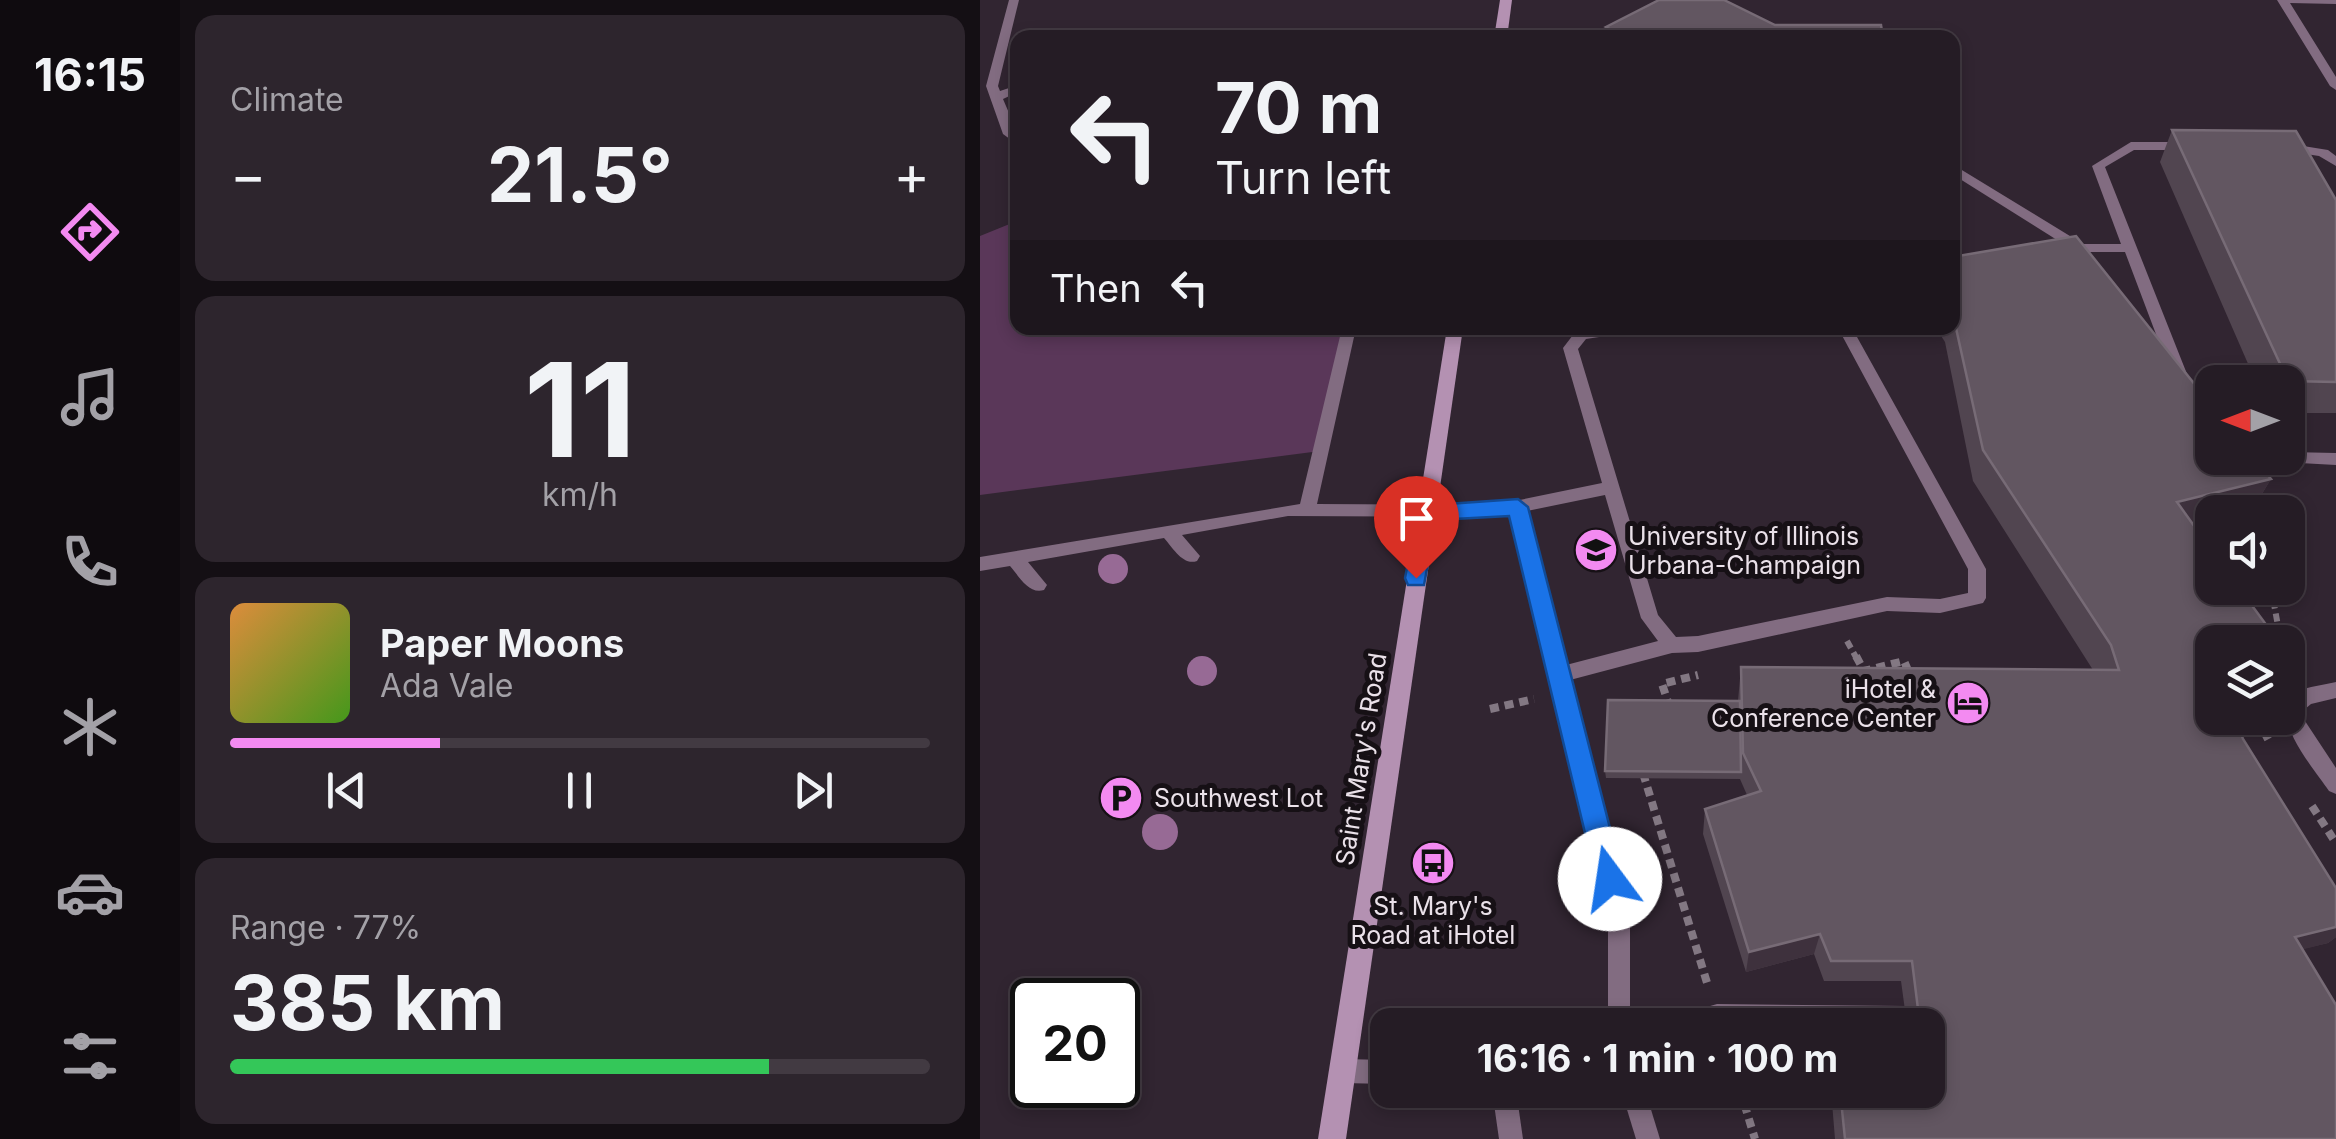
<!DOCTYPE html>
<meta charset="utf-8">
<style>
body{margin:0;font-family:Inter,sans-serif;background:#2d252d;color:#f1f3f6;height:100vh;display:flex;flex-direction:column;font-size:38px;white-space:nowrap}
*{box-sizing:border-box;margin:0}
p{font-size:32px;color:#a3a1a7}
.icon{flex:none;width:55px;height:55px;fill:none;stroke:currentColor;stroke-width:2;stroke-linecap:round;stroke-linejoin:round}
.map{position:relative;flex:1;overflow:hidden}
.details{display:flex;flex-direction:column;gap:15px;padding:15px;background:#140f14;width:800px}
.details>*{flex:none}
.guide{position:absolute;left:30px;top:30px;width:950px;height:305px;border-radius:20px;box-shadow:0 5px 15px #0003,0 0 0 2px #423a42;background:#251c25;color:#f1f3f6;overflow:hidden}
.needle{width:65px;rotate:270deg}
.fabs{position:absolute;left:1215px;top:365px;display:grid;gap:20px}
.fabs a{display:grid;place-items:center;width:110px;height:110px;border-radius:20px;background:#251c25;box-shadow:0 5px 15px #0003,0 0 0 2px #423a42;font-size:50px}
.speed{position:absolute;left:30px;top:978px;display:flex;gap:20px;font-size:50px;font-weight:700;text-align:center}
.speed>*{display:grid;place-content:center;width:130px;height:130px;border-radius:50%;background:#251c25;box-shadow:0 5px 15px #0003,0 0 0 2px #423a42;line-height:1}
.speed .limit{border:5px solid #111;border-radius:15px;background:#fff;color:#111}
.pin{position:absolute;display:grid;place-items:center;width:85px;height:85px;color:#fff;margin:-102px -42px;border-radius:50% 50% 50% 0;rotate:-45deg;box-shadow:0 0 10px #0007}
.pin .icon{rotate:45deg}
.me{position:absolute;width:110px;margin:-55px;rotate:346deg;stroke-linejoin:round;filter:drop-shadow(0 0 8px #0008)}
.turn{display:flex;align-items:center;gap:35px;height:210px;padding:0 40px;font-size:45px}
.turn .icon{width:130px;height:130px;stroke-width:2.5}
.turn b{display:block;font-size:70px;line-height:85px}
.then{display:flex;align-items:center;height:95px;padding:0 40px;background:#0003;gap:20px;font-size:38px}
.big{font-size:75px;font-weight:700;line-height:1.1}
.details .card{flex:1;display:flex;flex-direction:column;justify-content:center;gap:15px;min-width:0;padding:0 35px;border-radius:20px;background:#2d252d}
.details .dial{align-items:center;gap:0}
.dial b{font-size:130px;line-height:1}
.song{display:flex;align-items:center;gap:30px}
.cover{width:120px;height:120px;border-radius:15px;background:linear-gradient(135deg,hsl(30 70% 55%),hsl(100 70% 35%))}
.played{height:10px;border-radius:5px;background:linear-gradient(90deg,#f38af1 30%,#423a42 30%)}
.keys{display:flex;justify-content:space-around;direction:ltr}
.heat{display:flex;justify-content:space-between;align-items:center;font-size:55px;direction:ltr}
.charge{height:15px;border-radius:8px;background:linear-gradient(90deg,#34c759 77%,#423a42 0)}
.trip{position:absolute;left:390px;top:1008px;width:575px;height:100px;border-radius:20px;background:#251c25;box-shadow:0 5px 15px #0003,0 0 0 2px #423a42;font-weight:700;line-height:100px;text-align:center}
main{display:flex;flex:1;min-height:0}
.tabs{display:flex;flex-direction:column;width:180px;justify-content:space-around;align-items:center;background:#0f0b0f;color:#a3a1a7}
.tabs .icon{width:70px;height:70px}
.tabs .on{color:#f38af1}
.tabs b{font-size:45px;color:#f1f3f6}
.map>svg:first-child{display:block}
</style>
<main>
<nav class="tabs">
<b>16:15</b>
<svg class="icon on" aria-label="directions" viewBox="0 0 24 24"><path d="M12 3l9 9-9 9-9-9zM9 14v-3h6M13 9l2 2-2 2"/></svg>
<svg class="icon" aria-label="music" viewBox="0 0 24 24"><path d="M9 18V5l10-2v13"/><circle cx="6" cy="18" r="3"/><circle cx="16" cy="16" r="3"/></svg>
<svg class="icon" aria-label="phone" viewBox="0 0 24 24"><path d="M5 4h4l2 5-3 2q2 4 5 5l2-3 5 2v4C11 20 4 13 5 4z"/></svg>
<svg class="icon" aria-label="climate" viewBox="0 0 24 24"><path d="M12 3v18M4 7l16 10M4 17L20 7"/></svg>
<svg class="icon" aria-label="car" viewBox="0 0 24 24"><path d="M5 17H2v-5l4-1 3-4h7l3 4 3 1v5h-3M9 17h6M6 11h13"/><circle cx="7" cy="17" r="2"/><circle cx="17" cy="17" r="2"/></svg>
<svg class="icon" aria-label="filters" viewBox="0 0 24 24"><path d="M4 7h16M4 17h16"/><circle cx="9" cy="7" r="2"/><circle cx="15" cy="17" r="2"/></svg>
</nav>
<section class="details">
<div class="card"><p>Climate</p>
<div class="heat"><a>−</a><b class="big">21.5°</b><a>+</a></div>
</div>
<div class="card dial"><b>11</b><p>km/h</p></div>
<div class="card">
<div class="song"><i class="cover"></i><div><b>Paper Moons</b><p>Ada Vale</p></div></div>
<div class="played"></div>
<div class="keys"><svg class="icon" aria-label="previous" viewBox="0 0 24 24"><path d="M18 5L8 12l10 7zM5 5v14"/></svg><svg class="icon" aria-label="pause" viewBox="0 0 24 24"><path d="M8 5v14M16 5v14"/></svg><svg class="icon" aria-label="next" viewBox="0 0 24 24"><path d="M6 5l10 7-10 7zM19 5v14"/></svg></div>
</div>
<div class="card"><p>Range · 77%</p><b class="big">385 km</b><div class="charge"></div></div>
</section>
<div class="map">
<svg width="1356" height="1139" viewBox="0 0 1356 1139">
<rect width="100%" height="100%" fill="#312531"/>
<polygon fill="#5a3759" points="37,221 38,328 369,328 340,451 0,495 0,236"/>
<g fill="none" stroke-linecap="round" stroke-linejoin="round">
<g stroke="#837883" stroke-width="6" stroke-dasharray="8 5" stroke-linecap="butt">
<polyline points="1291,588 1301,642"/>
<polyline points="867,641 877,659"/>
<polyline points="1308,656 1312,659"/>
</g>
<g stroke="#837883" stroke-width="8" stroke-dasharray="9 6" stroke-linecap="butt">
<polyline points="876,656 884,671 924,661 930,675"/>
<polyline points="1308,656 1318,662"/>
<polyline points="690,708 682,684 718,675"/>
<polyline points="510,709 554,699"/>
<polyline points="1277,718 1289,741"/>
<polyline points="1252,723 1279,723"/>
<polyline points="663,773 728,986"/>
<polyline points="1332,806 1356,843"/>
<polyline points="760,1090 775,1139"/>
</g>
<g fill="#826c81" fill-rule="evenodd">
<polygon points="29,0 39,0 18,86 20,91 38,85 38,92 23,99 38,134 38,145 23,134 6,86"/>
<polygon points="1297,0 1356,0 1356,4 1310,3 1356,77 1356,90 1350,86"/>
<polygon points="61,30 65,31 65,35 43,38"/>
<polygon points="520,32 547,38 516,37 514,35"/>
<polygon points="1151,142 1208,142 1214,146 1208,150 1154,150 1125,167 1207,374 1199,379 1191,374 1145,252 1076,252 1076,246 1085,245 972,174 972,164 1103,244 1141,244 1112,166"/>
<polygon points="1304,143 1348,150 1356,156 1356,166 1339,156 1300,150 1300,144"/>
<path d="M362,328H376L337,504L515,505L622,483L583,348L596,331L617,328H652L645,333L606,339L598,349L678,615L696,637L718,636L907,597L960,599L988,593V569L858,328H872L1006,569V598L1003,603L960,613L907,611L718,652L692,653L590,680L650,916V1025H628V916L572,681L568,675L569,672L531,514L515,517L308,516L202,535L220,556L217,561C203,566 193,548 184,538L48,562L67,585L64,590C49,595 39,576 30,566L0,571V557L320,504ZM625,495L661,618L678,641L586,665L547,511Z"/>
<polygon points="1308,452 1356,453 1356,465 1300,462 1298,458 1308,458"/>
<path d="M1356,682V698L1331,704L1325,709V721L1356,768V794L1349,791C1333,767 1285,714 1318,692C1328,686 1344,685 1356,682Z"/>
<polygon points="737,1004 926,1006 934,1009 937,1017 934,1025 690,1025 693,1017"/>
<polygon points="362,1059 408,1060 408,1084 362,1083 354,1079 350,1071 354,1063"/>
<polygon points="512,1090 536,1090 543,1139 519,1139"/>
<polygon points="641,1090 665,1090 680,1139 656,1139"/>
</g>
<g fill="#b491b2" fill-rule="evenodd">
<polygon points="520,0 532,0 527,38 514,38"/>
<polygon points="467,328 483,328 366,1139 338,1139"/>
</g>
</g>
<g fill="#976a95">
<circle cx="133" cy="569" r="15"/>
<circle cx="222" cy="671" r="15"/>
<circle cx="180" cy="832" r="18"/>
</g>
<g fill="#514550">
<polygon points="795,25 903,38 626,38 626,27"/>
<polygon points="1192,130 1356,200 1356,413 1308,413 1308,382 1276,382 1180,162"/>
<polygon points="972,257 1291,479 1272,510 1261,512 1232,512 1213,524 1232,642 1232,718 1263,739 1356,888 1356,937 1348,943 1322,949 1356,1139 855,1139 851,1090 948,1090 948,1025 927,1025 921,981 844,981 834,954 766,972 723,834 725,809 767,795 760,779 626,778 625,771 758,701 761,667 1113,670 993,481 965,342 956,328 972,328"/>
</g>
<g fill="#3e313d">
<polygon points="1291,479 1272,510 1261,512 1232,512 1232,519 1180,532 1197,502"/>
<polygon points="1290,630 1281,642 1242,642"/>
<polygon points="1232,645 1232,668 1227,646"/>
<polygon points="1356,927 1356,937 1348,943 1289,958 1315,937"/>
<polygon points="840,934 834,954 766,972 769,952"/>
</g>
<g fill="#625661" stroke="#776b76" stroke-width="2.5">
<polygon points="679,0 744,0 795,25 901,25 903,38 646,38 626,27"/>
<polygon points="1192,130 1316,131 1356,200 1356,382 1308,381"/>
<polygon points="1096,236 1232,406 1232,458 1274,458 1291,479 1197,502 1232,551 1232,588 1259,588 1290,630 1242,642 1232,642 1232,645 1227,646 1232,661 1232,718 1255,718 1263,739 1356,888 1356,927 1315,937 1356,1005 1356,1139 865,1139 860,1090 948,1090 948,1025 940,1025 932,961 851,961 840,934 769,952 725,809 781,791 763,753 761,667 1139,670 1131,645 1003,450 972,310 972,257"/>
<polygon points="628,700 760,701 761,772 625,771"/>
</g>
<polygon fill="#1a73e8" stroke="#114b97" stroke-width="2.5" points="538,499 548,507 643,879 639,888 630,892 620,888 616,879 529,516 456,520 444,585 428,585 425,578 439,506"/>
<defs>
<g id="university-disc" transform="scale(2.25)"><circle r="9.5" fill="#f38af1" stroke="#161015"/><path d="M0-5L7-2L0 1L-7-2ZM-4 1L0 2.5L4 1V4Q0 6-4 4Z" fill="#111"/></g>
<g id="hotel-disc" transform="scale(2.25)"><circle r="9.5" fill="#f38af1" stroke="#161015"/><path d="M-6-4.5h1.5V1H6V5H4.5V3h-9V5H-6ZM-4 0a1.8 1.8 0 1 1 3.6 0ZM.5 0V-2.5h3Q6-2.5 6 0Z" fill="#111"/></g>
<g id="parking-disc" transform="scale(2.25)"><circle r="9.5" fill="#f38af1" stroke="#161015"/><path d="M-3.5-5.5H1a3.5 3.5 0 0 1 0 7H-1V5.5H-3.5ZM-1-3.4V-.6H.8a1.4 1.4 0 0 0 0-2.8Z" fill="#111"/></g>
<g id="bus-disc" transform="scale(2.25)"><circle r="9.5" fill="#f38af1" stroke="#161015"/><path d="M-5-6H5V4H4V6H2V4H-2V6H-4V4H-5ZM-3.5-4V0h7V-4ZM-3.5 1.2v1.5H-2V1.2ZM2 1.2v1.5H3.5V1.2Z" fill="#111"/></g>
</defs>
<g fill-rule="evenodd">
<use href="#university-disc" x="616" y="550"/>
<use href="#hotel-disc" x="988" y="703"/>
<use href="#parking-disc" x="141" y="798"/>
<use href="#bus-disc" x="453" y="863"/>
</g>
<g text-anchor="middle" stroke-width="10" stroke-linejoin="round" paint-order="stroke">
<g font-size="25" fill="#eae1e9" stroke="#161015" text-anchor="start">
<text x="648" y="545">University of Illinois<tspan x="648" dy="29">Urbana-Champaign</tspan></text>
<text x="956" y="698" text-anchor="end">iHotel &amp;<tspan x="956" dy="29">Conference Center</tspan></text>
<text x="174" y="807">Southwest Lot</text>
<text x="453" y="915" text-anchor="middle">St. Mary's<tspan x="453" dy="29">Road at iHotel</tspan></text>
</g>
<g font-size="25" fill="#eae1e9" stroke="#161015">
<text transform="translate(381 759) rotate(-81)" y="9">Saint Mary's Road</text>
</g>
</g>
</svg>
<div class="fabs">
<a><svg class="needle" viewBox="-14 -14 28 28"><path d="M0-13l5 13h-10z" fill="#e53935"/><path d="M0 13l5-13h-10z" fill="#a3a1a7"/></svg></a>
<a><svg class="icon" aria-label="sound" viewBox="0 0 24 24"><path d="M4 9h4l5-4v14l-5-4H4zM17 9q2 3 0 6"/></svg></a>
<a><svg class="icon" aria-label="layers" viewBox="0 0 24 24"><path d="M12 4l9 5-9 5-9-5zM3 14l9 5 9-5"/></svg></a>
</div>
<div class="speed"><div class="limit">20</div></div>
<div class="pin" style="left:436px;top:578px;background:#d93025"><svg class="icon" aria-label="arrive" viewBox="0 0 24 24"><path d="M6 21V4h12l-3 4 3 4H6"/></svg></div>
<svg class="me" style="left:630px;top:879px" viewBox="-20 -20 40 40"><circle r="19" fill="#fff"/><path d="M0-13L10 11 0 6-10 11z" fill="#1a73e8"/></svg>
<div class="trip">16:16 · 1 min · 100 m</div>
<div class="guide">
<div class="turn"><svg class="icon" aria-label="left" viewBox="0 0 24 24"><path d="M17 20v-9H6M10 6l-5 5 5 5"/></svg><div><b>70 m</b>Turn left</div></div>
<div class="then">Then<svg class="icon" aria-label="left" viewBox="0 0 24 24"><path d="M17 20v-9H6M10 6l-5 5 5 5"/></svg></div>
</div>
</div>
</main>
